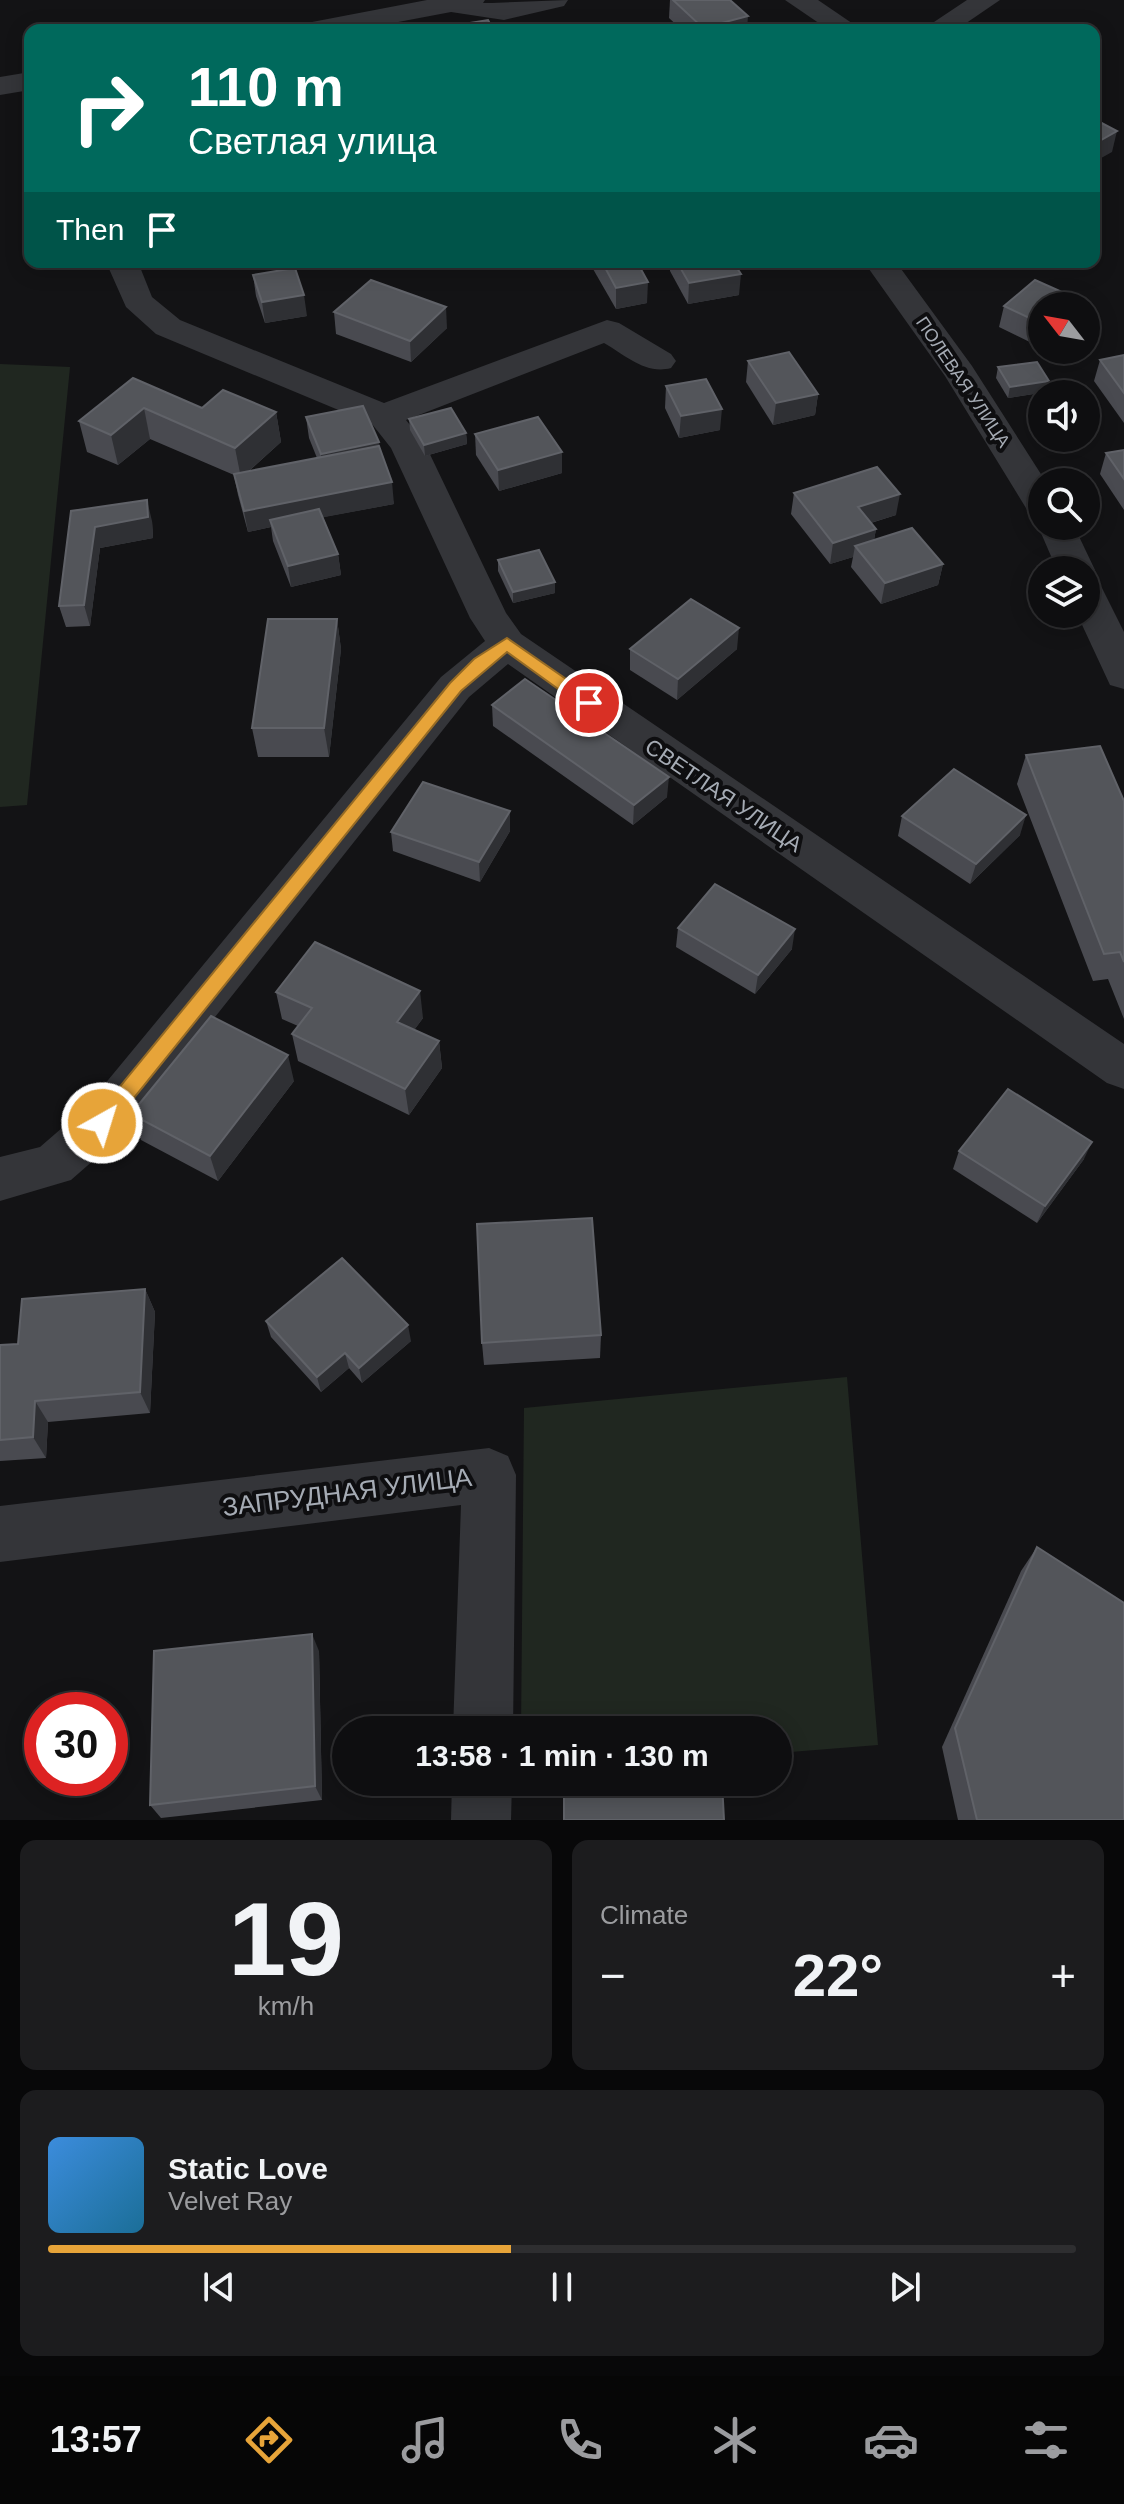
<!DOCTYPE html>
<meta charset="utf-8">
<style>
body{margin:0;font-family:Arial,sans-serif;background:#1c1c1e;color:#f1f3f6;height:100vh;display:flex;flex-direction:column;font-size:30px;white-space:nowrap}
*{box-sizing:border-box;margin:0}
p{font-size:26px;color:#9b9c9f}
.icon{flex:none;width:44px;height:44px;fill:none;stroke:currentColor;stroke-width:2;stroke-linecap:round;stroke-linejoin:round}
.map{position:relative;height:1820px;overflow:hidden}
.sheet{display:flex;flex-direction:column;gap:20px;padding:20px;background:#080809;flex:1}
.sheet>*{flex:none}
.guide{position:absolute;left:24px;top:24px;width:1076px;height:244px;border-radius:16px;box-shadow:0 4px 20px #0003,0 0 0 2px #2e2e30;background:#00695c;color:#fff;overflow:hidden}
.needle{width:52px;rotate:301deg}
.fabs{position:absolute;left:1028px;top:292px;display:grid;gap:16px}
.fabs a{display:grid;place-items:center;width:72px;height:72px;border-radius:50%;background:#0e0e10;box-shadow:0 4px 20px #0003,0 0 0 2px #2e2e30;font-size:40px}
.speed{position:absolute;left:24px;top:1692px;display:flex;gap:16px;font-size:40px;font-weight:700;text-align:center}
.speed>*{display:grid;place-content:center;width:104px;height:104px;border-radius:50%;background:#0e0e10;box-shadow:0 4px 20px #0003,0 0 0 2px #2e2e30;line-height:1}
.speed .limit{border:12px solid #d22;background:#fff;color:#111}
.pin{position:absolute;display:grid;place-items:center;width:68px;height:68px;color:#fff;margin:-34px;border:4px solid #fff;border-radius:50%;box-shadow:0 2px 8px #0007}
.me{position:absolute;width:88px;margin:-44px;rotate:39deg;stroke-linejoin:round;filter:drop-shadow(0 0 6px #0008)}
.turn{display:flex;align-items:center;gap:28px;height:168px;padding:0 32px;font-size:36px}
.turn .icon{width:104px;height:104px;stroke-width:2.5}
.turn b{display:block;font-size:56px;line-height:68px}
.then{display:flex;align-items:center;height:76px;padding:0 32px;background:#0003;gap:16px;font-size:30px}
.big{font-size:60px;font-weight:600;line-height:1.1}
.sheet .widget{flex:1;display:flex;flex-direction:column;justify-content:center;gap:12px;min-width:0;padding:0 28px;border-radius:16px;background:#1c1c1e}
.sheet .dial{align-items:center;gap:0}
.dial b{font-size:104px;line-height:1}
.song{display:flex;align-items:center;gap:24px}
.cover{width:96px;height:96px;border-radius:12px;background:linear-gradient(135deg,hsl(210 70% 55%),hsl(200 70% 35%))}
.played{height:8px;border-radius:4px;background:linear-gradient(90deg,#e7a439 45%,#2e2e30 45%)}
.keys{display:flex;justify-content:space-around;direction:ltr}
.heat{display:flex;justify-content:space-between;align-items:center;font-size:44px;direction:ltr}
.sheet .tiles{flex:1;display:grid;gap:20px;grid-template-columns:1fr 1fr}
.widget:last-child{grid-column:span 2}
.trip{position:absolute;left:332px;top:1716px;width:460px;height:80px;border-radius:40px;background:#0e0e10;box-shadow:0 4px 20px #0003,0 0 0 2px #2e2e30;font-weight:600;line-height:80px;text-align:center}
.menu{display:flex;height:128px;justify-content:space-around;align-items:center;background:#060606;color:#9b9c9f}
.menu .icon{width:56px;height:56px}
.menu .selected{color:#e7a439}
.menu b{font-size:36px;color:#f1f3f6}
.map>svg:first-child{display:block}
</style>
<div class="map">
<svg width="1124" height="1820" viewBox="0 0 1124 1820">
<rect width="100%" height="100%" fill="#131315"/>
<g fill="#202720">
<polygon points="0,364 70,367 27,805 0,807"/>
<polygon points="847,1377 878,1745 778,1753 778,1730 521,1730 524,1408"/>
</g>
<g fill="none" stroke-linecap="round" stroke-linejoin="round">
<g fill="#343539" fill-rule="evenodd">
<polygon points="427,0 485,0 483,3 492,3 568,0 564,6 504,20 451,12 356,30 298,30 302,24 312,22"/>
<polygon points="785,0 818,0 862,30 829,30"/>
<polygon points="967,0 1000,0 956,30 922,30"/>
<polygon points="30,72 30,90 0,95 0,77"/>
<path d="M106,262H138L152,297L180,320L384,403L607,320L619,323L671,354L676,361L671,368C646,375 625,355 604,343L406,420L425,444L506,613L521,634L1124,1044V1089L1107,1083L508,664L469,697L119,1138L71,1180L0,1201V1157L40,1147L85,1108L441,677L485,641L470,618L391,448L372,424L156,334L126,307Z"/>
<polygon points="864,262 896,262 972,366 1046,482 1042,482 1042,516 1029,513 945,376"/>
<polygon points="1042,519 1042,526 1074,526 1095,570 1090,579 1099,582 1124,632 1124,689 1110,685 1077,614 1086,614 1086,570 1057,570 1038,526"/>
<polygon points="489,1448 508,1456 516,1475 513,1730 453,1730 461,1505 0,1562 0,1506"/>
<polygon points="452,1782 512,1782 511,1820 451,1820"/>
</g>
</g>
<g fill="#494a50">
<polygon points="670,0 730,0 747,30 682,30 669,18"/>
<polygon points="589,262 637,262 647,303 616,309"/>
<polygon points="670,262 733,262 739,295 688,304 670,271"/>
<polygon points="253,275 307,316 265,323 256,296"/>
<polygon points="1089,304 1086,316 1086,306 1042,306 1042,348 999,327 1004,306"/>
<polygon points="334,312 447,328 411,362 336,334"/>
<polygon points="1124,355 1124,423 1094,381 1100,360"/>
<polygon points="748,361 818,394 815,415 773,425 746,382"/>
<polygon points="998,367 1049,381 1046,392 1008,398 996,378"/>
<polygon points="133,378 202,408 276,412 281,442 249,471 317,458 309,438 306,417 379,448 394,504 323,517 338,554 341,575 291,587 273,541 271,527 248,532 238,495 234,475 150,439 118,465 87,452 79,421"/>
<polygon points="666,386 720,430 679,438 665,408"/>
<polygon points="409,419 466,433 467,444 425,456 410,430"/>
<polygon points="475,434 562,473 499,491 476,455"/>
<polygon points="1124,450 1124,510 1100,474 1106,453"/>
<polygon points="794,493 896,515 871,523 876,529 874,540 943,564 938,585 881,604 851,567 853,557 830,564 791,514"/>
<polygon points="71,511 152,521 153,538 100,548 90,626 66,627 59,606"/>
<polygon points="498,560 555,582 555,593 513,603 498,571"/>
<polygon points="337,619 341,649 329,757 258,757 252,728"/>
<polygon points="630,649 737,649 677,700 630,670"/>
<polygon points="492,705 667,797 633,825 493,726"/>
<polygon points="1026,755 1124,801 1124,1019 1108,979 1093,981 1017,784"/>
<polygon points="510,811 510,831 480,882 393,851 391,832"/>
<polygon points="902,816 1020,835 970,884 898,836"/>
<polygon points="678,928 792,949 755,994 676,947"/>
<polygon points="276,992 423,1018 414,1030 439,1041 442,1068 409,1115 298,1061 292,1034 298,1026 282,1019"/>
<polygon points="294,1081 218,1181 141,1140 131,1114"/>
<polygon points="959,1151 1084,1159 1037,1223 953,1169"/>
<polygon points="145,1289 155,1312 150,1413 48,1422 46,1458 0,1461 0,1345 18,1344"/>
<polygon points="266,1321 411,1341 362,1383 349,1368 321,1392 271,1337"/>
<polygon points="601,1335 600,1358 484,1365 482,1343"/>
<polygon points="1037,1547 1124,1820 958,1820 942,1747 1021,1571"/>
<polygon points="319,1651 322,1800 161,1818 150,1805"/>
</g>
<g fill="#2f3034">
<polygon points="748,16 747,30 703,30 703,28"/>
<polygon points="1117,131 1112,152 1094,162 1094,144"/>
<polygon points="741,274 739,295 688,304 689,283"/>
<polygon points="648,282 647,303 616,309 616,288"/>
<polygon points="304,295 307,316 265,323 262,302"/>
<polygon points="446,307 447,328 411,362 410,341"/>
<polygon points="1049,381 1046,392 1008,398 1010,387"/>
<polygon points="818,394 815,415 773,425 776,403"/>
<polygon points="144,408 150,439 118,465 111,435"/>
<polygon points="722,409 720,430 679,438 681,416"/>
<polygon points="276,412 281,442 241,478 235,448"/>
<polygon points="466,433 467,444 425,456 424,445"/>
<polygon points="379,442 381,464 323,476 321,454"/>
<polygon points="562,452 562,473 499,491 498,470"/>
<polygon points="392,482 394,504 272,527 270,520 271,527 248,532 244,511"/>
<polygon points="900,494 896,515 854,528 858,507"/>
<polygon points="147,500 152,521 153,538 100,548 90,626 84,605 95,527"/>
<polygon points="876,529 872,550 855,546 853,557 830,564 833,543"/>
<polygon points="338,554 341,575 291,587 288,566"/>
<polygon points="943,564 938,585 881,604 885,583"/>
<polygon points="555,582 555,593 513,603 513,592"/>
<polygon points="337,619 341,649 329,757 324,728"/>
<polygon points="739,628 737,649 677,700 678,679"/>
<polygon points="669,777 667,797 633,825 634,805"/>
<polygon points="510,811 510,831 480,882 479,862"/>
<polygon points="1026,815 1020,835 970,884 976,864"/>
<polygon points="795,929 792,949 755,994 758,975"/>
<polygon points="420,991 423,1018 401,1048 397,1022"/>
<polygon points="439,1041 442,1068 409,1115 405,1089"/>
<polygon points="288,1055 294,1081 218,1181 210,1156"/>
<polygon points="1092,1142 1084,1159 1037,1223 1045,1206"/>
<polygon points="145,1289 155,1312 150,1413 140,1392"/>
<polygon points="408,1325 411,1341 362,1383 359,1368"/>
<polygon points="345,1353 349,1368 321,1392 317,1377"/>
<polygon points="35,1401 48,1422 46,1458 33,1437"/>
<polygon points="312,1634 319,1651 322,1800 315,1786"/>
</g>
<g fill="#53555a" stroke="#606268" stroke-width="2">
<polygon points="673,0 730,0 748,16 703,28"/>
<polygon points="488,20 493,29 508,26 510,30 426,30"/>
<polygon points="1094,119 1117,131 1094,144"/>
<polygon points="602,262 637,262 648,282 616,288"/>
<polygon points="677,262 733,262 741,274 689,283"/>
<polygon points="295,268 304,295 262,302 253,275"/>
<polygon points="371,280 446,307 410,341 334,312"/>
<polygon points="1035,280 1089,304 1086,307 1042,306 1042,324 1004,306"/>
<polygon points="789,352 818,394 776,403 748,361"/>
<polygon points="1124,355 1124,393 1100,360"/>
<polygon points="1037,362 1049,381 1010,387 998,367"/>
<polygon points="133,378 202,408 223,390 276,412 235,448 144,408 111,435 79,421"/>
<polygon points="706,379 722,409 681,416 666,386"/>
<polygon points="363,406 379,442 321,454 306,417"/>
<polygon points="451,408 466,433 424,445 409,419"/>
<polygon points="538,417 562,452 498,470 475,434"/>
<polygon points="379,446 392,482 244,511 234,474"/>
<polygon points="1124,450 1124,479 1106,453"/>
<polygon points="877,467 900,494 858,507 876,529 833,543 794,493"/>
<polygon points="147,500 148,517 95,527 84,605 59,606 71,511"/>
<polygon points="319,509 338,554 288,566 270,520"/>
<polygon points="912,528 943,564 885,583 855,546"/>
<polygon points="539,550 555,582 513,592 498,560"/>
<polygon points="691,599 739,628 678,679 630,649"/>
<polygon points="268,619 337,619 324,728 252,728"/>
<polygon points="525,679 669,777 634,805 492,705"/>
<polygon points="1100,746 1124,801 1124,962 1120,952 1104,954 1026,755"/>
<polygon points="954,769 1026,815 976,864 902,816"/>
<polygon points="423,782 510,811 479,862 391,832"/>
<polygon points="715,884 795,929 758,975 678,928"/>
<polygon points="315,942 420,991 397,1022 439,1041 405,1089 292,1034 312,1008 276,992"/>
<polygon points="211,1016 288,1055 210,1156 131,1114"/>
<polygon points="1008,1089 1092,1142 1045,1206 959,1151"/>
<polygon points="592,1218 601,1335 482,1343 477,1224"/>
<polygon points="342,1258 408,1325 359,1368 345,1353 317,1377 266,1321"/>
<polygon points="145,1289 140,1392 35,1401 33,1437 0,1440 0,1345 18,1344 22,1299"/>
<polygon points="1037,1547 1124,1603 1124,1820 977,1820 955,1728"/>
<polygon points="312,1634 315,1786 150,1805 154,1651"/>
<polygon points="564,1782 722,1782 724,1820 564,1820"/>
</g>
<polygon fill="#e7a439" stroke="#966b25" stroke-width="2" points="507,638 595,699 595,707 583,707 507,652 461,691 109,1129 95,1129 92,1123 95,1117 450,683 474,659"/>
<g text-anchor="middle" stroke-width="8" stroke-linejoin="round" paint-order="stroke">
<g font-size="18" fill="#a5abb4" stroke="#0e0e10">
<text transform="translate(963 382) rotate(56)" y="6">ПОЛЕВАЯ УЛИЦА</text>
</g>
<g font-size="22" fill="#a5abb4" stroke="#0e0e10">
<text transform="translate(724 795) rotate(34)" y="8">СВЕТЛАЯ УЛИЦА</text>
</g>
<g font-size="26" fill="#a5abb4" stroke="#0e0e10">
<text transform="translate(347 1492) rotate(-7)" y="9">ЗАПРУДНАЯ УЛИЦА</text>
</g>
</g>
</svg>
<div class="fabs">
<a><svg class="needle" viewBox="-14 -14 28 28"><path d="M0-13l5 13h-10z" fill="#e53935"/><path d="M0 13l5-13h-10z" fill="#9b9c9f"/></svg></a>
<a><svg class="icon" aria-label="sound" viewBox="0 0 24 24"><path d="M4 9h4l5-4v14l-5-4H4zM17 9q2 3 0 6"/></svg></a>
<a><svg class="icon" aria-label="search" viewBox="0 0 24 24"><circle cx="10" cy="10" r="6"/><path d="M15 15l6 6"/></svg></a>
<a><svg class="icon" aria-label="layers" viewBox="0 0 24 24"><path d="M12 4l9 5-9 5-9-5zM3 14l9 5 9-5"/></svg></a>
</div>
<div class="speed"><div class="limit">30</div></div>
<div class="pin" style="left:589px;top:703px;background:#d93025"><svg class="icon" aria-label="arrive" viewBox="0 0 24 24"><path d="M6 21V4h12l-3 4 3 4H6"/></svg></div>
<svg class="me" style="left:102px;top:1123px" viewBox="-20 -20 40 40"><circle r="17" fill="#e7a439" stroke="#fff" stroke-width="3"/><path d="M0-11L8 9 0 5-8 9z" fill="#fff"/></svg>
<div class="trip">13:58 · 1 min · 130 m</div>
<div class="guide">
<div class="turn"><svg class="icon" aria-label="right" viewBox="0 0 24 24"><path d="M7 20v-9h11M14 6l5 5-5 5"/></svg><div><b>110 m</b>Светлая улица</div></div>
<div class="then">Then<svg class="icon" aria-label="arrive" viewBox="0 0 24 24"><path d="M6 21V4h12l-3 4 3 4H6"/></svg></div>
</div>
</div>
<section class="sheet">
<div class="tiles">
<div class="widget dial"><b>19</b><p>km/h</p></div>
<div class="widget"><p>Climate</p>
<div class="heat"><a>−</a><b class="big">22°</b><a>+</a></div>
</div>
<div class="widget">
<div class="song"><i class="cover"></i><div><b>Static Love</b><p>Velvet Ray</p></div></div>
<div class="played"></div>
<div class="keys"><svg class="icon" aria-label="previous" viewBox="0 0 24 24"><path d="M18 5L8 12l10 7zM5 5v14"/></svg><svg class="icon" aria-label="pause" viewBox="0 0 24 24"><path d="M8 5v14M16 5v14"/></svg><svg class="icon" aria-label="next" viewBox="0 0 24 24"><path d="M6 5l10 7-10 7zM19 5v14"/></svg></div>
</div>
</div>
</section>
<nav class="menu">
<b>13:57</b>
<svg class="icon selected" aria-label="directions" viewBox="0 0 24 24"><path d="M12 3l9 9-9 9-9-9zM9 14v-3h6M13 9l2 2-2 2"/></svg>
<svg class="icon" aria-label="music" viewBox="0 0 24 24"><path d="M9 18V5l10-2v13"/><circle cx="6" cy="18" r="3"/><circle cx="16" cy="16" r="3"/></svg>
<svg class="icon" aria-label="phone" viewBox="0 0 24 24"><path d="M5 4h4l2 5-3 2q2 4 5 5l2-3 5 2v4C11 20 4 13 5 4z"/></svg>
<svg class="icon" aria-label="climate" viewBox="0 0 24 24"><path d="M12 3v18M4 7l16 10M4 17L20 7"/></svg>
<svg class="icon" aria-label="car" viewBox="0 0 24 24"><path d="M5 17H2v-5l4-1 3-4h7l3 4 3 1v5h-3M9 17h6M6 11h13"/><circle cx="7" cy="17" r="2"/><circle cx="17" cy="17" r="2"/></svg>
<svg class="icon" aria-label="filters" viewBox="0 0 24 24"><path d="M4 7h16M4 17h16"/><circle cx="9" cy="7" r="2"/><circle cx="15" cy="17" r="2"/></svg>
</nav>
